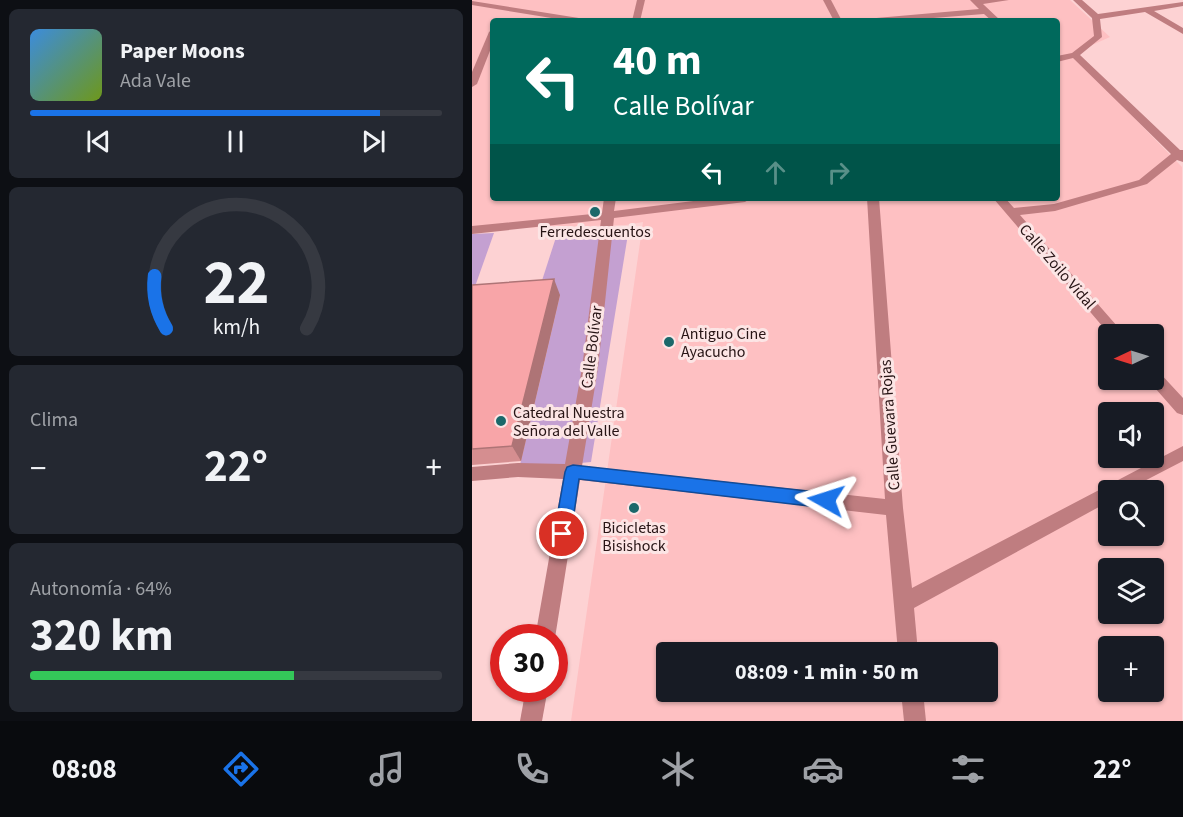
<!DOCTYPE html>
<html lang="es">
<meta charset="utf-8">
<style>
body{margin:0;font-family:"Source Sans 3",sans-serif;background:#242831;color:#f1f3f6;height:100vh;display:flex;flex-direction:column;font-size:22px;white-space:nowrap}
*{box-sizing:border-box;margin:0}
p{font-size:20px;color:#9ea1a6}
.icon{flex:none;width:33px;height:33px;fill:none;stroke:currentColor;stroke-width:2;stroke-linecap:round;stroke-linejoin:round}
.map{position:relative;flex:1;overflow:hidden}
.panel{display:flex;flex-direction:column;gap:9px;padding:9px;background:#0d0f14;width:472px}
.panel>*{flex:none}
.top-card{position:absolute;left:18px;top:18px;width:570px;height:183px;border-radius:6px;box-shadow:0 2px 4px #0004;background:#00695c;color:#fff;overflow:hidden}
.needle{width:39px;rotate:266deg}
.tools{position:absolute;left:626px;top:324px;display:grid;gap:12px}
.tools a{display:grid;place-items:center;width:66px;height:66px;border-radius:6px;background:#171b24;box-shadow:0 2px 4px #0004;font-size:30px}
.speed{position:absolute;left:18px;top:624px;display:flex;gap:12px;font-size:30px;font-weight:700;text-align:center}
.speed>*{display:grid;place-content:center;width:78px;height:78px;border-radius:50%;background:#171b24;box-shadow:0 2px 4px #0004;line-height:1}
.speed .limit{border:9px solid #d22;background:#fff;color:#111}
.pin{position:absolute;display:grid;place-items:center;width:51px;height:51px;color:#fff;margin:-26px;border:3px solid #fff;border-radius:50%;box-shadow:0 2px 6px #0007}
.me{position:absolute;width:66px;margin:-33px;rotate:276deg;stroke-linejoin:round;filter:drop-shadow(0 0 4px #0008)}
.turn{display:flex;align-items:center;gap:21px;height:126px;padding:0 24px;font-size:27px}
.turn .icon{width:78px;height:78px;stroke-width:2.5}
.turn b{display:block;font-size:42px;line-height:51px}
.lanes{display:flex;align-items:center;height:57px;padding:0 24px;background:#0003;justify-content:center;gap:30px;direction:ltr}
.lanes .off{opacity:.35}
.big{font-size:45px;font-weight:700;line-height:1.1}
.panel .widget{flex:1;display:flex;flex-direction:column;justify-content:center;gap:9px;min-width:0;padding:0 21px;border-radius:9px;background:#242831}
.panel .dial{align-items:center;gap:0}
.dial svg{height:156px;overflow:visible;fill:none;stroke:#363941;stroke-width:7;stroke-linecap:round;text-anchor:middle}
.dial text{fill:#f1f3f6;stroke:none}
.song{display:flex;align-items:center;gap:18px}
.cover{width:72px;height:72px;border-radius:9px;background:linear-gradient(135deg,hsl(210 70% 55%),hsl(80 70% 35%))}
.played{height:6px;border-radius:3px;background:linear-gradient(90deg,#1a73e8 85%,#363941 85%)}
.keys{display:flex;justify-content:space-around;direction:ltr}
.heat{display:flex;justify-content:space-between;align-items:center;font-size:33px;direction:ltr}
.charge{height:9px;border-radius:4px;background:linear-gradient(90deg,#34c759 64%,#363941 0)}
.trip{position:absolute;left:184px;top:642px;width:342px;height:60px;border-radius:6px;background:#171b24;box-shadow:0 2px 4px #0004;font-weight:700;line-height:60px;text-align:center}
.tab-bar{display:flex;height:96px;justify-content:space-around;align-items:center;background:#090b0e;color:#9ea1a6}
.tab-bar .icon{width:42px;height:42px}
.tab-bar .on{color:#1a73e8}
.tab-bar b{font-size:27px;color:#f1f3f6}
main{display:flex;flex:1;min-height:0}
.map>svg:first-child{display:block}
</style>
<main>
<section class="panel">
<div class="widget">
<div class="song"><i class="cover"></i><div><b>Paper Moons</b><p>Ada Vale</p></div></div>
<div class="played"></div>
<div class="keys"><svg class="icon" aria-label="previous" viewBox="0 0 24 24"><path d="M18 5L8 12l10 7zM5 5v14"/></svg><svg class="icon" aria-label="pause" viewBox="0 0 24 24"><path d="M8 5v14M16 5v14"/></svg><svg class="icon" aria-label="next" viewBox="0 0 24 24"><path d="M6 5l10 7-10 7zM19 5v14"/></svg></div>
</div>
<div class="widget dial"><svg viewBox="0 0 100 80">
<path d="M14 69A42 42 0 1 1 86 69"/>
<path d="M14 69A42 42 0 0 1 8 42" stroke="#1a73e8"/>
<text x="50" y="56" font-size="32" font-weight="700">22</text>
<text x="50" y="72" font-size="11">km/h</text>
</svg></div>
<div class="widget"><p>Clima</p>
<div class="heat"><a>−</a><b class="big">22°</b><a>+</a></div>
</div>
<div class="widget"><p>Autonomía · 64%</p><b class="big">320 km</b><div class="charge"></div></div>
</section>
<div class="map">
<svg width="711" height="721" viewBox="0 0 711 721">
<rect width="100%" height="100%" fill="#fdd2d3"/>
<path fill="#fec0c2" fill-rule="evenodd" d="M0,0H598L638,37L600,54L710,167V721H99L171,222L154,225L0,229ZM21,21H585V198H21ZM636,334H681V380H636ZM636,412H681V458H636ZM636,490H681V536H636ZM636,568H681V614H636ZM636,646H681V692H636ZM195,652H516V692H195Z"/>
<g fill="#c4a0d1">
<polygon points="157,228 119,462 47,469 88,295 65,296 86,231"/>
<polygon points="22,233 0,295 0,296 0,234"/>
</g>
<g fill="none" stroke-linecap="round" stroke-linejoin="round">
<g fill="#bf7d80" fill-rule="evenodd">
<polygon points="165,0 173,0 168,21 160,21"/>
<polygon points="351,0 359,0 370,21 362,21"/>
<polygon points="498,0 537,0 511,4 529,21 520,21 512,14 423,21 389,21 393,19 507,9"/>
<polygon points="601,0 610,0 626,14 711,2 711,6 682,11 711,28 711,34 673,12 628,19 630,37 608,55 708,150 711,150 711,162 705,160 675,184 583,211 548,215 652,334 637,334 521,198 533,198 542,208 582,204 667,180 699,154 601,58 585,62 585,56 600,53 622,36 620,18"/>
<polygon points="0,1 113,19 117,21 98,21 0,5"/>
<polygon points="21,29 21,43 5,84 0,87 0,72 17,32"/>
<polygon points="132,198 144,198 142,211 245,198 279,198 273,202 142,218 126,368 110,466 413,499 395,198 407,198 431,508 440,588 711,446 711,461 655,490 636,490 636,502 442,608 446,652 426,652 414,515 108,480 83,638 82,640 82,638 63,638 91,479 46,477 0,481 0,467 46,463 93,464 110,368 129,220 0,234 0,226 130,213"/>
<polygon points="681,369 686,371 711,398 711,415 705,413 676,380 681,380"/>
<polygon points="54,688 76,688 70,721 48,721"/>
<polygon points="429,692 451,692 454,721 432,721"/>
</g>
</g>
<polygon fill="#d58e90" points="0,285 88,295 49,461 0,465"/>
<polygon fill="#ae7476" points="82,279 88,295 49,461 40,446"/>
<polygon fill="#f8a5a8" stroke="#ae7476" stroke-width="1.5" points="82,279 40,446 0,449 0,285"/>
<polygon fill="#1a73e8" stroke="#114b97" stroke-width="1.5" points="101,465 354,493 359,495 362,500 359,505 354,508 107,479 99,534 96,539 90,542 84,539 82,534 93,472 95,467"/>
<g fill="#1b686a" stroke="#fce5e5" stroke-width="2">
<circle cx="123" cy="212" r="6"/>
<circle cx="197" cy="342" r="6"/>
<circle cx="29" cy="421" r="6"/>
<circle cx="162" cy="508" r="6"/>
</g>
<g text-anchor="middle" stroke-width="6" stroke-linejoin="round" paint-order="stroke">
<g font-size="16" fill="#271415" stroke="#fce5e5">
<text x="123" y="237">Ferredescuentos</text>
<text x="209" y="339" text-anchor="start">Antiguo Cine<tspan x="209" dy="18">Ayacucho</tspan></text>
<text x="41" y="418" text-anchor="start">Catedral Nuestra<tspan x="41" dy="18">Señora del Valle</tspan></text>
<text x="162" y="533">Bicicletas<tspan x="162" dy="18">Bisishock</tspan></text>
</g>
<g font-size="16" fill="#271415" stroke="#fce5e5">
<text transform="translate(586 266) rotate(49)" y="6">Calle Zoilo Vidal</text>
<text transform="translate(119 347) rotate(-83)" y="6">Calle Bolívar</text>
<text transform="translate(417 425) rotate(-94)" y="6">Calle Guevara Rojas</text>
</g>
</g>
</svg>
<div class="tools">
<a><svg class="needle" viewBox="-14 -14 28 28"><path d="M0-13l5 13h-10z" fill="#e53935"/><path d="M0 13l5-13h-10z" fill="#9ea1a6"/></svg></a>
<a><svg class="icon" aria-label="sound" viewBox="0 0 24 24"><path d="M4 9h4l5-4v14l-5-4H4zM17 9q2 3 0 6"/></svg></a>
<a><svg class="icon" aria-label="search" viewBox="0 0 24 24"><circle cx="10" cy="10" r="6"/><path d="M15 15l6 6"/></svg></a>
<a><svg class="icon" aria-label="layers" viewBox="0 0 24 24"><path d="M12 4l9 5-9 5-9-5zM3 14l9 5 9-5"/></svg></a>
<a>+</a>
</div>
<div class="speed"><div class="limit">30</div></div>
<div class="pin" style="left:90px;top:534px;background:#d93025"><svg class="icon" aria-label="arrive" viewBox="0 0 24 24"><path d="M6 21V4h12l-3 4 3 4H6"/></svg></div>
<svg class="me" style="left:354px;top:500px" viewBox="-20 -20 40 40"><path d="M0-17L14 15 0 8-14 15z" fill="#1a73e8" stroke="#fff" stroke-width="4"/></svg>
<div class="trip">08:09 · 1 min · 50 m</div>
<div class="top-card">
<div class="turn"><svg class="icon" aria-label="left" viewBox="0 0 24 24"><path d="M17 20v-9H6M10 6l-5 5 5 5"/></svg><div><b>40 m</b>Calle Bolívar</div></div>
<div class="lanes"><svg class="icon" aria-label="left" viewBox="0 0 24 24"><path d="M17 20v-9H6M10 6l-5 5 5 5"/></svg><svg class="icon off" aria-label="ahead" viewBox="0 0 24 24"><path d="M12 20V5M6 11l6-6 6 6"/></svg><svg class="icon off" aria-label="right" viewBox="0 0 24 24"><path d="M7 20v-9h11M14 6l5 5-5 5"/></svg></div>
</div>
</div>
</main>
<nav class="tab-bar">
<b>08:08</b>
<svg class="icon on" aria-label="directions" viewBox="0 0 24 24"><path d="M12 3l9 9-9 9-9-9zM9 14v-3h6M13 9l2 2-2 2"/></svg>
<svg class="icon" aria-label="music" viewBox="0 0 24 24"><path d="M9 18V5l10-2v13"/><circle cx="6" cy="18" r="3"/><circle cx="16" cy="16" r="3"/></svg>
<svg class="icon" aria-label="phone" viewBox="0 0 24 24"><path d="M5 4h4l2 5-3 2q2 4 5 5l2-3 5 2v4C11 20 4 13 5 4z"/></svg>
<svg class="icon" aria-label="climate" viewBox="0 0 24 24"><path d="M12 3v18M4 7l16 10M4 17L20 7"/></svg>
<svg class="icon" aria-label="car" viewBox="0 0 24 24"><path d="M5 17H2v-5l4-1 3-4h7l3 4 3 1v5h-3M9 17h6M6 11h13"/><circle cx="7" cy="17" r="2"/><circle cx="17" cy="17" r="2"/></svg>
<svg class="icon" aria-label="filters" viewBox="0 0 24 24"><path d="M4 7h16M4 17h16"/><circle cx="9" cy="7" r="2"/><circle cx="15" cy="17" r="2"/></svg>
<b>22°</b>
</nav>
